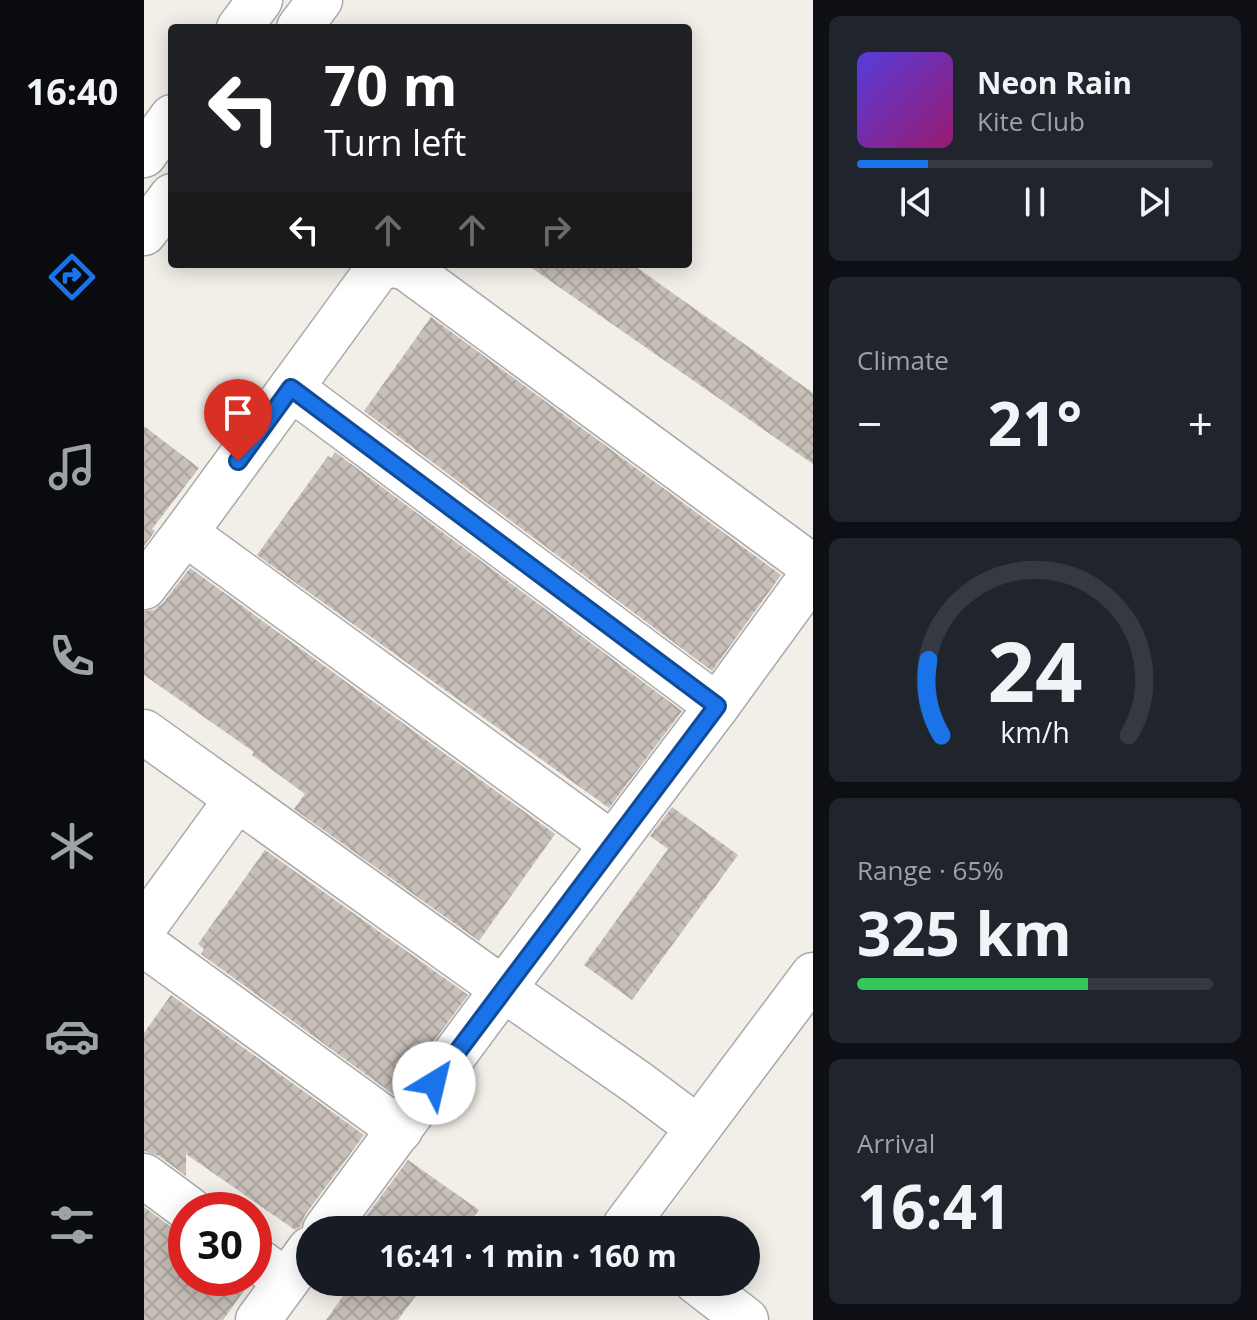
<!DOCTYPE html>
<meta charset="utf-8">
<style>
body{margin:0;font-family:"Open Sans",sans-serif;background:#20242c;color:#f1f3f6;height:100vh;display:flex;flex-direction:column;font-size:30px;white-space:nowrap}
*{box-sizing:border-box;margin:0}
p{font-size:26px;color:#9ea1a6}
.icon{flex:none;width:44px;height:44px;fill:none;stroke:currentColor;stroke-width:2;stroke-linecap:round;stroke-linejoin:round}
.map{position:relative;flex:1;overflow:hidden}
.drawer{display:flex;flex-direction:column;gap:16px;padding:16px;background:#0d0f14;width:444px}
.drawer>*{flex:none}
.top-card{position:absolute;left:24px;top:24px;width:524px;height:244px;border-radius:8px;box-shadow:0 4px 20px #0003;background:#202124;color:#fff;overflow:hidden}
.speed{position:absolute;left:24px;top:1192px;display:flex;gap:16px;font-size:40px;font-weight:700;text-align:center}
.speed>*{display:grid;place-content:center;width:104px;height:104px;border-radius:50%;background:#171b24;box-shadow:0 4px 20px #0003;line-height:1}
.speed .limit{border:12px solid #d22;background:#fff;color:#111}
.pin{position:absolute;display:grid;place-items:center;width:68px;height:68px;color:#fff;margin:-82px -34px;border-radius:50% 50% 50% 0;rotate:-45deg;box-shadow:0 0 8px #0007}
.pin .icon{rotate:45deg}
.me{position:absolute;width:88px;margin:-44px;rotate:36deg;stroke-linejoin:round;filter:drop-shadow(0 0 6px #0008)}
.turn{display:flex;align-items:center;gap:28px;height:168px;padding:0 24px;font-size:36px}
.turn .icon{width:104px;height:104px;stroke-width:2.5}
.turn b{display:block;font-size:56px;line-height:68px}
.lanes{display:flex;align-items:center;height:76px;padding:0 24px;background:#0003;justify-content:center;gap:40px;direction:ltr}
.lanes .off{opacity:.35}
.big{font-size:60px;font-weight:700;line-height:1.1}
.drawer .tile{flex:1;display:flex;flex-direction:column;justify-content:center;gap:12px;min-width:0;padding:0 28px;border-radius:12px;background:#20242c}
.drawer .dial{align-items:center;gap:0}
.dial svg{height:208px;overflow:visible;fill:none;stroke:#363941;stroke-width:7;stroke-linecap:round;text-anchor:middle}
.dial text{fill:#f1f3f6;stroke:none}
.song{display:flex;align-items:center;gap:24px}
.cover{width:96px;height:96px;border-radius:12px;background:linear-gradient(135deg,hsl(250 70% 55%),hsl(320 70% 35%))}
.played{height:8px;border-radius:4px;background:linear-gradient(90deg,#1a73e8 20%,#363941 20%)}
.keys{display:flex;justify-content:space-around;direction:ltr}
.heat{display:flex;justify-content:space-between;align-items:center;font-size:44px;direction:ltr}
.charge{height:12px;border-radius:6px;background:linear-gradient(90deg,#34c759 65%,#363941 0)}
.trip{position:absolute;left:152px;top:1216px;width:464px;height:80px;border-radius:40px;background:#171b24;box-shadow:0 4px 20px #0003;font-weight:700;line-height:80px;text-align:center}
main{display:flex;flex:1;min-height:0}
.tabs{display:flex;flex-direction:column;width:144px;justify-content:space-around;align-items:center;background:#090b0e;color:#9ea1a6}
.tabs .icon{width:56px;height:56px}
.tabs .current{color:#1a73e8}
.tabs b{font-size:36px;color:#f1f3f6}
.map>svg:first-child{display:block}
</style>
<main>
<nav class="tabs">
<b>16:40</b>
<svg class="icon current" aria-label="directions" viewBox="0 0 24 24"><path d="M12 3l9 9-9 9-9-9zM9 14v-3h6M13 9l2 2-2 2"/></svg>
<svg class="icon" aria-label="music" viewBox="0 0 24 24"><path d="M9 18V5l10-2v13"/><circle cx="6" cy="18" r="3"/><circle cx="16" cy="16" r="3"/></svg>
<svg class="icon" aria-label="phone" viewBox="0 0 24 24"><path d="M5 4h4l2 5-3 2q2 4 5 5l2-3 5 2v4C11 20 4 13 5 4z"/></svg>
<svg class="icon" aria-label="climate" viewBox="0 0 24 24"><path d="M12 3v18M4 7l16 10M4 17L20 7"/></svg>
<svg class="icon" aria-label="car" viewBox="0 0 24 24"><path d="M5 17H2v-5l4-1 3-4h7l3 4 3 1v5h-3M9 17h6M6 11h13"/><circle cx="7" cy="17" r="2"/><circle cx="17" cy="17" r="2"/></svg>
<svg class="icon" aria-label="filters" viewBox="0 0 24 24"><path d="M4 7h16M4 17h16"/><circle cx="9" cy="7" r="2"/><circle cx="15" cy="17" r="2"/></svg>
</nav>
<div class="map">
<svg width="669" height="1320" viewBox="0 0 669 1320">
<defs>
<pattern id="building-cross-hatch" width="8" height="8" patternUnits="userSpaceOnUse" patternTransform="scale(2)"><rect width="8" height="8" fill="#c7bfb8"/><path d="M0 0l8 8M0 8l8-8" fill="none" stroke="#aba49e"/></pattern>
</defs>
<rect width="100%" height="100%" fill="#f2efe9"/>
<g fill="url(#building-cross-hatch)">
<polygon points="382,264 488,264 530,294 669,393 669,464"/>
<polygon points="287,317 637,575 568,671 220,411"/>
<polygon points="0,426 55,468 8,529 11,531 0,546"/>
<polygon points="191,452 538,711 465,808 113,555 184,456 187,458"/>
<polygon points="46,568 411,834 335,941 150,809 161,794 108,755 110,752 0,675 0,611 10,610 19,603"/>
<polygon points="528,807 594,855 488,1000 440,965 524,849 506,836"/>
<polygon points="121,850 324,995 250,1095 57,954 60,949 54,944"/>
<polygon points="27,995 220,1135 161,1215 157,1226 151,1230 42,1154 42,1176 15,1156 0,1151 0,1033"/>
<polygon points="264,1160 335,1210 320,1230 212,1230"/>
<polygon points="0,1207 31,1230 42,1234 42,1278 95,1278 104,1285 79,1320 0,1320"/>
<polygon points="209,1282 282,1282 254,1320 182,1320"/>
</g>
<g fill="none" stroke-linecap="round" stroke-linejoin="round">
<g stroke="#a9a9a9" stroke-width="47">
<g id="minor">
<polyline points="95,28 116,0"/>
<polyline points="155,28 176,0"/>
<polyline points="0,155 28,117"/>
<polyline points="0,233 28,196"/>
<polyline points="147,388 41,533 468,844"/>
<polyline points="0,587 41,533"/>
<polyline points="573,706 147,388 233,270 245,265 261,267 669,567"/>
<polyline points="0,732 359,989 181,1230"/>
<polyline points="0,927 93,799"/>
<polyline points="0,944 256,1130"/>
<polyline points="554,1128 494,1083 359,989 573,706 669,574"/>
<polyline points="0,1176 46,1210"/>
<polyline points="486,1230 481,1226 669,975"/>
<polyline points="110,1258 142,1281"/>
<polyline points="553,1282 602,1320"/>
<polyline points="114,1320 166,1249"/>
</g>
</g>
<use href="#minor" stroke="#fff" stroke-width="44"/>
</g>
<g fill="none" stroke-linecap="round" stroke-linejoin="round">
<g stroke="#114b97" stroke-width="20">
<polyline id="route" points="94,461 147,388 573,706 290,1083"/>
</g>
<use href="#route" stroke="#1a73e8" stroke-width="14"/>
</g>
</svg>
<div class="speed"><div class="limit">30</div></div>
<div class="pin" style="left:94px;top:461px;background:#d93025"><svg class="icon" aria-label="arrive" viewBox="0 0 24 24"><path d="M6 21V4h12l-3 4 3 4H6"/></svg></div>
<svg class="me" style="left:290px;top:1083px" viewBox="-20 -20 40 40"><circle r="19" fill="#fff"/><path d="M0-13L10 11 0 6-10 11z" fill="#1a73e8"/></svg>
<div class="trip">16:41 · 1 min · 160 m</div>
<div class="top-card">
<div class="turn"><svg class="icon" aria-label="left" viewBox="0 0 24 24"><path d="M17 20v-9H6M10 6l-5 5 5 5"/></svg><div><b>70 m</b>Turn left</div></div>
<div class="lanes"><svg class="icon" aria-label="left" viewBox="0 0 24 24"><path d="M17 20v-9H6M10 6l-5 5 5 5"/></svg><svg class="icon off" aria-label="ahead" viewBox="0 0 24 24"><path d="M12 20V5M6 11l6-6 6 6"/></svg><svg class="icon off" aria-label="ahead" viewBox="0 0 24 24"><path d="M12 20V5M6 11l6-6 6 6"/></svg><svg class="icon off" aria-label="right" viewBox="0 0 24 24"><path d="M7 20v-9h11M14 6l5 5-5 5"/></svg></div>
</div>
</div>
<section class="drawer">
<div class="tile">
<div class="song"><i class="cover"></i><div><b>Neon Rain</b><p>Kite Club</p></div></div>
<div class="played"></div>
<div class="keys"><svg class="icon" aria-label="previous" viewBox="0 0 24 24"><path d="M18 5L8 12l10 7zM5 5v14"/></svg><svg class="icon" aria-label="pause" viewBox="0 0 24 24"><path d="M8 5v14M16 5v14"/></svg><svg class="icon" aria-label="next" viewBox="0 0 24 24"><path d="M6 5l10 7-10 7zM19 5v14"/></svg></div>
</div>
<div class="tile"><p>Climate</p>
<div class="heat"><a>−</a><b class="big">21°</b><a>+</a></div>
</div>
<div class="tile dial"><svg viewBox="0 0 100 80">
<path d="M14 69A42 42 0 1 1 86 69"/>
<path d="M14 69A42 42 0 0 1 9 40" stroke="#1a73e8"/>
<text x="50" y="56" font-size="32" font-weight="700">24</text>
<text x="50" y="72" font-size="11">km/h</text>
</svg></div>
<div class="tile"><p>Range · 65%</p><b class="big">325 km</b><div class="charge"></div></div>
<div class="tile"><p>Arrival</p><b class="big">16:41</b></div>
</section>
</main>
